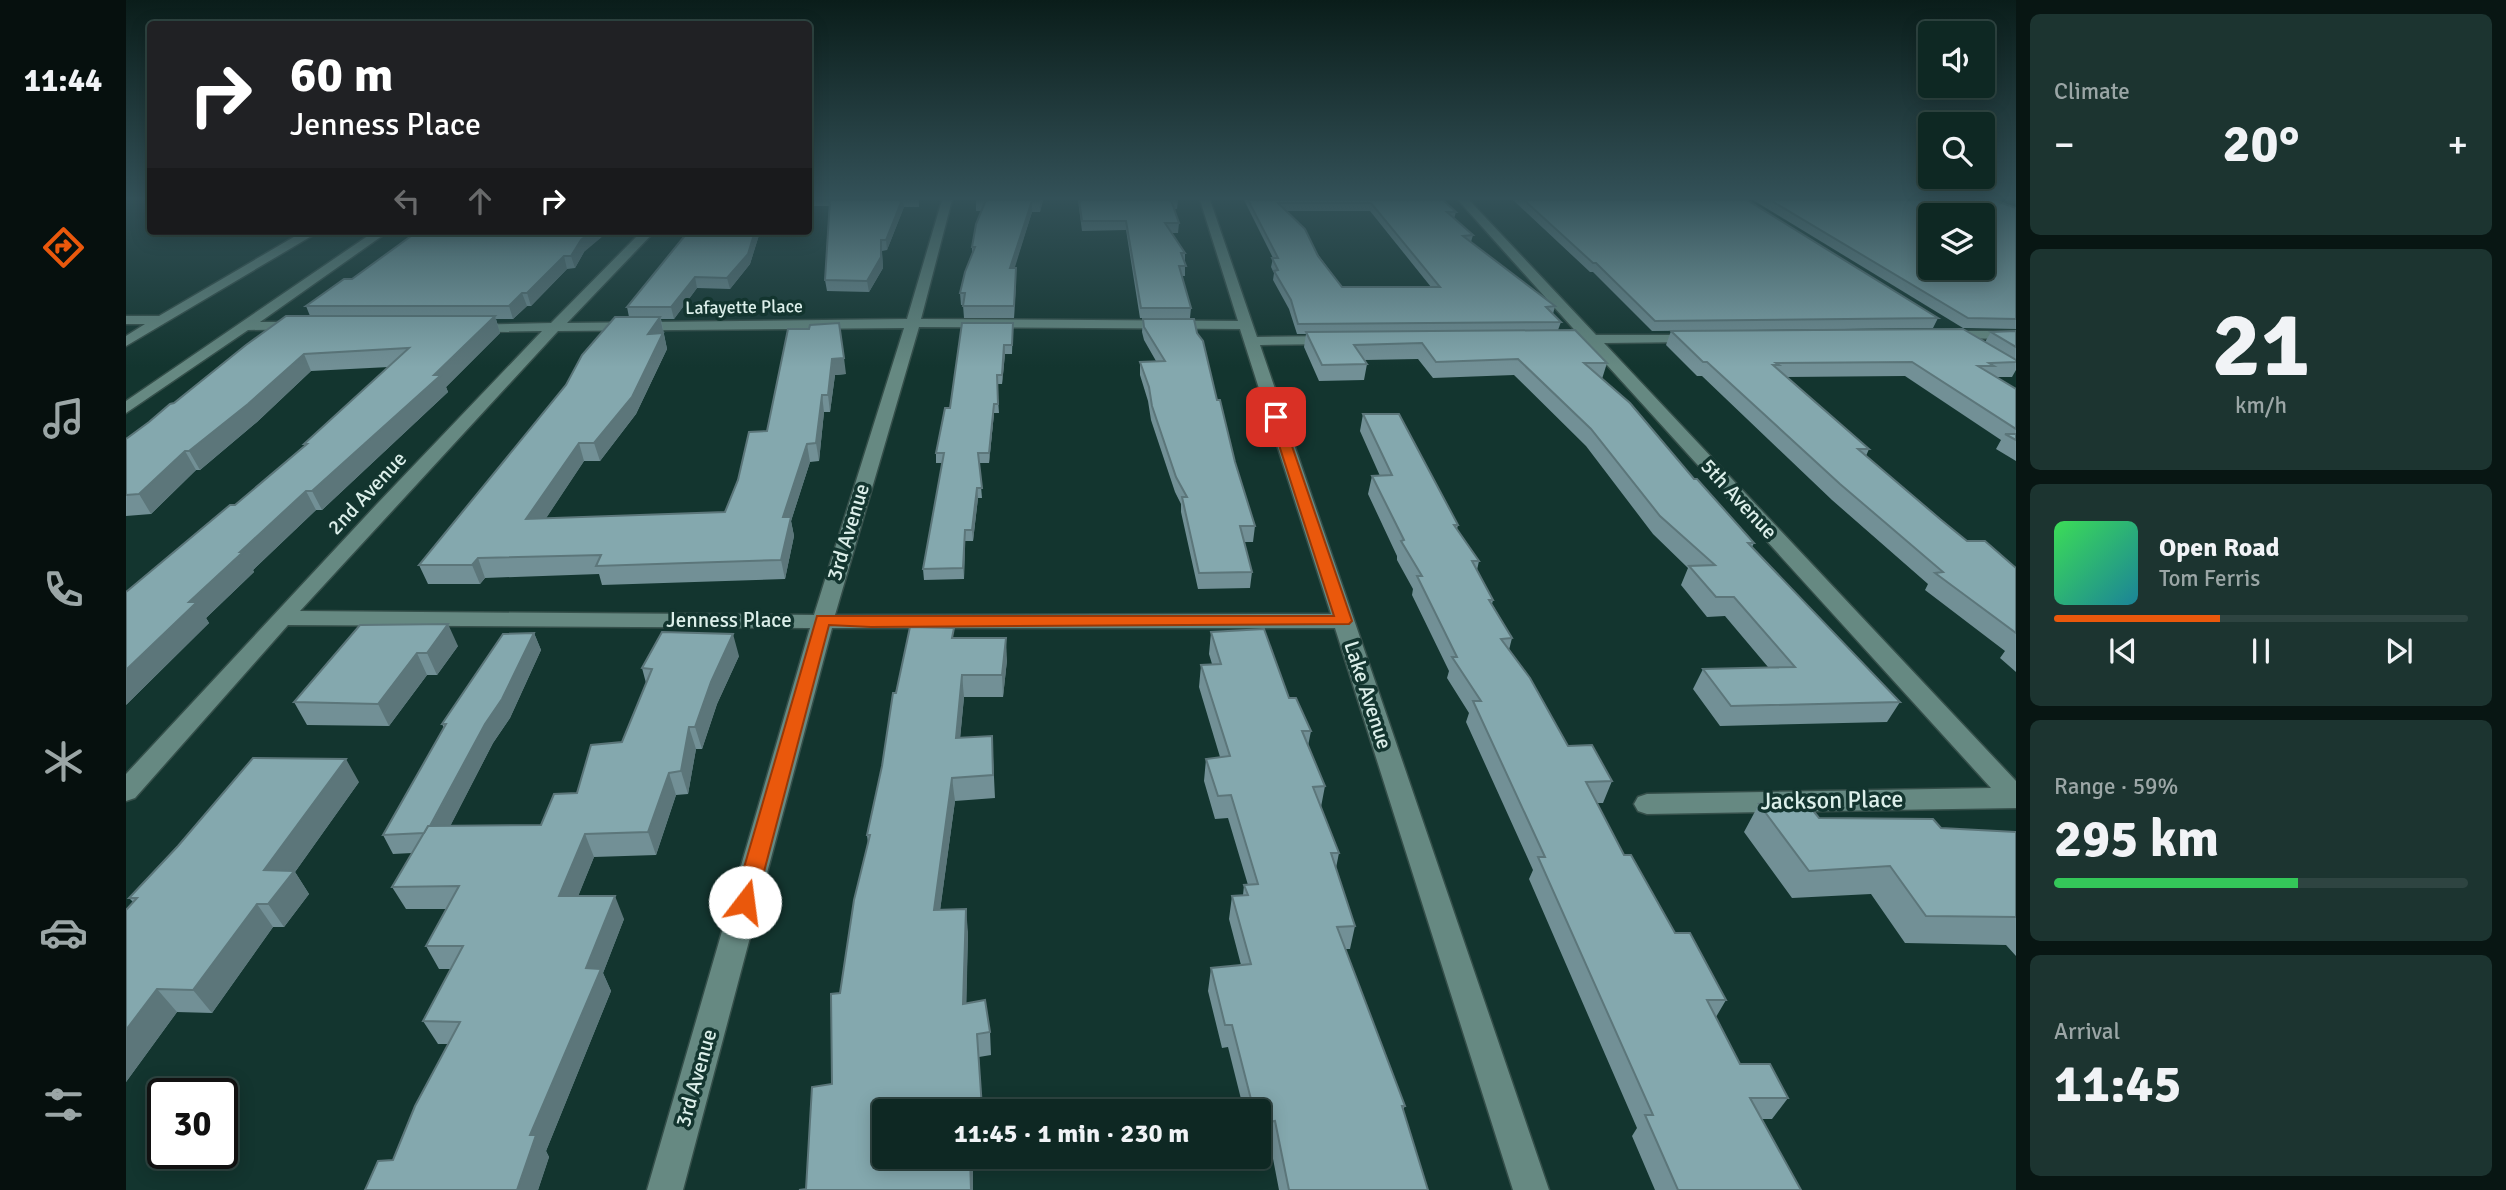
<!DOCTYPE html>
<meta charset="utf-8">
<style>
body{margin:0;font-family:Signika,sans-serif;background:#1c3430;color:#f1f3f6;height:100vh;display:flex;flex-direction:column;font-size:26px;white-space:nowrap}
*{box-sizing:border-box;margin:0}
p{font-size:23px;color:#9ba6a6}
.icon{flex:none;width:38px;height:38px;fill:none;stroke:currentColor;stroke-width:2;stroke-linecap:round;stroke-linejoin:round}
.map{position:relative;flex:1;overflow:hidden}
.drawer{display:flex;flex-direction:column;gap:14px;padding:14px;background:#081613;width:490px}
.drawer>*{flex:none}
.hud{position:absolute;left:21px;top:21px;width:665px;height:214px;border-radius:7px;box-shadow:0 4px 18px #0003,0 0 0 2px #2e4441;background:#202124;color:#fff;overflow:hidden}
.controls{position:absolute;left:1792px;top:21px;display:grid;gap:14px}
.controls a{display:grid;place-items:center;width:77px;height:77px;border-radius:7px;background:#0e2823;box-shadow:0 4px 18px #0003,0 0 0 2px #2e4441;font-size:35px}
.speed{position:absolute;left:21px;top:1078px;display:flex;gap:14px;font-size:35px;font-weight:700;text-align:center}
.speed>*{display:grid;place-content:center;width:91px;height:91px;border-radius:50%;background:#0e2823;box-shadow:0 4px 18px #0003,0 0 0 2px #2e4441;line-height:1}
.speed .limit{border:4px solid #111;border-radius:10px;background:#fff;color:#111}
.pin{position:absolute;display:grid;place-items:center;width:60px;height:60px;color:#fff;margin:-30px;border-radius:14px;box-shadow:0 4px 10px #0006}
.me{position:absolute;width:77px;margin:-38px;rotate:15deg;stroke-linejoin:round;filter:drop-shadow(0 0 5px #0008)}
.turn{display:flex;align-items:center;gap:24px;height:147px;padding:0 28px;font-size:32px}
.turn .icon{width:91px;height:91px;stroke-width:2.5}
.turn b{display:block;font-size:49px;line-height:60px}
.lanes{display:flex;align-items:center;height:66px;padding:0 28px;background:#0003;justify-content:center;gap:35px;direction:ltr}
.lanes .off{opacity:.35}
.big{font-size:52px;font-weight:800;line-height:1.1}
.drawer .widget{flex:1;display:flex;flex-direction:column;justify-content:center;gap:10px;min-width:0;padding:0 24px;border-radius:10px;background:#1c3430}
.drawer .dial{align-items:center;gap:0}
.dial b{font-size:91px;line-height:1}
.song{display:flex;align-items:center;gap:21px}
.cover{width:84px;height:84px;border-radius:10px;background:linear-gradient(135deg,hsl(130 70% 55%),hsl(190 70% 35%))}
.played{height:7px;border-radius:4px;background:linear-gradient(90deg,#ea580c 40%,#2e4441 40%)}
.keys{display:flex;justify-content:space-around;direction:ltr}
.heat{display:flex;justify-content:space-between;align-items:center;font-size:38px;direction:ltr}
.charge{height:10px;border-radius:5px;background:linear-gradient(90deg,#34c759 59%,#2e4441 0)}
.trip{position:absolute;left:746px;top:1099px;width:399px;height:70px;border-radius:7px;background:#0e2823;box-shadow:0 4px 18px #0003,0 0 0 2px #2e4441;font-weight:800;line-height:70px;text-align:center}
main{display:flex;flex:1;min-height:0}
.menu{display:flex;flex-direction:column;width:126px;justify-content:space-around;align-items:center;background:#06100e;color:#9ba6a6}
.menu .icon{width:49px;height:49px}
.menu .current{color:#ea580c}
.menu b{font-size:32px;color:#f1f3f6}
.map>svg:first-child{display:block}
</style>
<main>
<nav class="menu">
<b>11:44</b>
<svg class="icon current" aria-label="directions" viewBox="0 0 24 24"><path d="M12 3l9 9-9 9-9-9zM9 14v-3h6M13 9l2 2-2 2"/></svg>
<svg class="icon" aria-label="music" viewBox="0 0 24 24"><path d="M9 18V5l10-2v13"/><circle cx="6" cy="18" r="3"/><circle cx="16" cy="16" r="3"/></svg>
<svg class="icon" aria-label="phone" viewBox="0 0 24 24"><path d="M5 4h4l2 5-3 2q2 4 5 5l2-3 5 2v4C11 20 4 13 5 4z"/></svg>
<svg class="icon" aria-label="climate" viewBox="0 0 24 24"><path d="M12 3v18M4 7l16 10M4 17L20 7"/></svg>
<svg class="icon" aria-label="car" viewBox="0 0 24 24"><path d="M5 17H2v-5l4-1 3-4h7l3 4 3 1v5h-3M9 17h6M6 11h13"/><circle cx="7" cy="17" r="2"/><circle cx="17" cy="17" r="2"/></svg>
<svg class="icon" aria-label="filters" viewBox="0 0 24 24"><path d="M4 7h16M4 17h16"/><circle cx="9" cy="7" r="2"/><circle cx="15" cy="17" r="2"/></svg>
</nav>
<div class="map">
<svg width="1890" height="1190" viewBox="0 0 1890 1190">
<rect width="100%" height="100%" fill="#13352f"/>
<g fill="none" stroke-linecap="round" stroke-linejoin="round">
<g stroke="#354f4a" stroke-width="3">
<g id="street">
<path d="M816,200H826L795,319L1112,321L1074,200H1084L1131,337L1205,336L1212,340L1205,344L1134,345L1423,1190H1387L1209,628H706L557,1190H521L684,628L162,625L9,798L0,801V774L251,504L416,331L343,332L338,331V325L425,323L516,231H529L441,323L781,319ZM793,327L1114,329L1205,614L709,615ZM778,328L688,615L174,611L432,331Z"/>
<polygon points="1332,200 1343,200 1470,335 1574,335 1576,338 1569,342 1478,343 1890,781 1890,808 1521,814 1512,811 1508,804 1512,797 1521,794 1865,788 1461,343 1453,342 1451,339 1454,336"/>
<polygon points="178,231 194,231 0,346 0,336 19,324 0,324 0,316 33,316"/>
<polygon points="249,231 263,231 134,322 175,322 180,323 180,329 122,330 0,413 0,401"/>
<polygon points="1819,331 1890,331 1890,339 1814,338 1812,335 1814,332"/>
</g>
</g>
<use href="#street" fill="#668982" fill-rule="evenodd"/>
</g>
<g fill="#729096" fill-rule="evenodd">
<polygon points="682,200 793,200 793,207 778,207 761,250 756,251 757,268 743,292 701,291 699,280 703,206 682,206"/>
<polygon points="850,200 917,200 914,212 906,212 888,268 890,280 888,318 838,318 837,305 835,305 834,293 846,253 846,247 856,211 850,211"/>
<polygon points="952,200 1052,200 1051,209 1048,209 1053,223 1052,233 1045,233 1059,253 1059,276 1056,276 1065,308 1064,318 1014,318 1000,230 956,231"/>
<path d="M1118,200H1330H1318L1330,212L1328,219L1347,235L1345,242L1429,306L1427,314L1435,322L1432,330L1481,363L1476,379L1568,479L1628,543L1626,547L1774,702L1761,722L1594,726L1567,689L1577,669L1642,667L1599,616L1581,617L1555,585L1562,568L1527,534L1460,446L1388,375L1307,378L1292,359L1239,360L1241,364L1238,380L1193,381L1178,347L1180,334H1171L1163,309L1147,280L1148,273L1145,267L1147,258ZM1160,211H1244L1305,287H1216Z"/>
<polygon points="1387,200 1621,200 1812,318 1807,328 1526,331 1467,272 1464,272"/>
<polygon points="1627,200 1868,200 1890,208 1890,329 1837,328"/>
<polygon points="633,235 624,264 604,289 571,288 548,319 535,319 541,349 510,414 474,461 458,461 420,518 599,512 641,431 662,329 720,374 709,375 704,412 698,412 693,461 684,462 665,521 668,536 659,579 476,585 473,574 359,578 354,584 302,584 293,565 503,317 501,307"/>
<polygon points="458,252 449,268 441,269 405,306 401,306 387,319 370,319 374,333 320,387 322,392 196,510 190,510 127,570 128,572 80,618 83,623 0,705 109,505 179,445 178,444 263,367 185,371 131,422 74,470 70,470 25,514 0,516 0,439 48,403 184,316 180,306 226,279"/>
<polygon points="1017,319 1071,333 1109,462 1129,526 1127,542 1118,542 1126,572 1124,588 1072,589 1055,512 1055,504 1049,492 1025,420 1022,401 1014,375 1014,362 1030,361 1018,340 1016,332"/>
<polygon points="887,323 886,354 879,354 876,384 871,384 873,413 868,413 863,463 853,463 856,498 852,498 847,541 839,541 838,579 798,580 797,569 817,463 810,463 810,453 824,408"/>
<polygon points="1545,331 1859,342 1865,332 1890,331 1890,370 1886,377 1870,377 1890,389 1890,461 1870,449 1875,440 1779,376 1661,377 1743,449 1740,456 1841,541 1890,568 1890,672 1874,658 1879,651 1799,590 1802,584 1706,500 1576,376 1571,376 1540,345"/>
<polygon points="1237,414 1332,525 1331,529 1353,561 1351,570 1367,600 1366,604 1386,638 1383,650 1442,746 1486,781 1477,803 1470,803 1498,855 1549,933 1600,1000 1590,1017 1614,1064 1662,1098 1646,1119 1636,1119 1675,1190 1529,1190 1506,1136 1511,1128 1403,879 1407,870 1340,722 1343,713 1321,678 1323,671 1286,595 1287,589 1271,560 1271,556 1242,494 1246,476 1254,476 1234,431"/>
<polygon points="234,625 332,646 311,675 301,675 263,726 181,725 168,702"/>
<polygon points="1085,632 1163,698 1185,731 1182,746 1199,786 1195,807 1213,853 1210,868 1229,926 1224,949 1219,949 1279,1106 1277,1110 1302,1190 1153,1190 1144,1143 1132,1145 1132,1111 1118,1111 1102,1047 1096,1048 1082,991 1085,968 1115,965 1103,919 1106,896 1117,895 1118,885 1122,885 1102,818 1089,819 1078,781 1080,759 1094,757 1073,687 1075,665 1086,664 1083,654"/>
<polygon points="408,633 415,650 384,718 367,743 324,826 415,825 451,793 496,742 520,683 516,668 613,656 591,704 576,749 570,749 562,794 550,795 530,855 468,857 452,896 498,919 477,973 485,991 420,1151 423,1157 412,1190 239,1190 267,1160 322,1044 312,1044 297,1021 325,969 313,969 300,946 320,909 280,909 266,887 286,853 267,854 257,835 318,728 316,724"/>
<polygon points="829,638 881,660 877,697 838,697 834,738 866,736 869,798 829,801 814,910 842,932 840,1003 864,1032 865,1055 853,1057 856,1108 758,1157 900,1157 900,1158 847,1165 847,1190 673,1190 680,1189 706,1084 714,993 742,843 741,835 756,766 770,693"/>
<polygon points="233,782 169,872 183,894 158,927 147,927 86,1013 51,1012 0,1082 7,902 3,898"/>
<polygon points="1633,804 1693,818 1815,828 1890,832 1890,956 1880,945 1779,943 1745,894 1666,898 1618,832"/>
</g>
<g fill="#5c767a">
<polygon points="776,200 777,200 778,207 761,250 760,240"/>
<polygon points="914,200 917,200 914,212"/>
<polygon points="906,201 906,212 885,280 884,268"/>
<polygon points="466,231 483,231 458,252 449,268 445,256 455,240"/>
<polygon points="629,231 635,231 633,235 624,264 604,289 601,278"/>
<polygon points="755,240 757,268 743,292 741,281"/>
<polygon points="438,256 441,269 405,306 401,293"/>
<polygon points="890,268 890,280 888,318 888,306"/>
<polygon points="569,277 571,288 548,319 545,307"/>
<polygon points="396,293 401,306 387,319 383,306"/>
<polygon points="369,316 374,333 320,387 322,392 196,510 186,491"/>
<polygon points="534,317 541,349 510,414 474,461 468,443 522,334"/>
<polygon points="878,345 879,354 876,384 876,375"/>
<polygon points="178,354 185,371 131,422 74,470 63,451"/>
<polygon points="718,358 720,374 709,375 704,412 702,395 706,359"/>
<polygon points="696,395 698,412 693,461 690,443"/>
<polygon points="868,404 868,413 863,463 863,453"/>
<polygon points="453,443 458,461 407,538 400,519"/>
<polygon points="681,444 684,462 665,521 668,536 659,579 655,560 657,517"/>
<polygon points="59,451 70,470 25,514 13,494"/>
<polygon points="851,488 852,498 847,541 846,530"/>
<polygon points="180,491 190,510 127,570 128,572 80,618 83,623 0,705 0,670 63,602 114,552"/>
<polygon points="839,530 839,541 838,579 837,568"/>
<polygon points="352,558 359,578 354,584 346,565"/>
<polygon points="322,624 332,646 311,675 301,653"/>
<polygon points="408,633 415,650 384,718 367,743 311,852 301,833"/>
<polygon points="607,634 613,656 591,704 576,749 569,727 585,682"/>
<polygon points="880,638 881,660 877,697 876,675"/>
<polygon points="291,653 301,675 263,726 252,704"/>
<polygon points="836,675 838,697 832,761 830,738"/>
<polygon points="563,727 570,749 562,794 555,771"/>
<polygon points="220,759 233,782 169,872 183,894 158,927 142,904 138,870"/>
<polygon points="543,773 550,795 530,855 522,832"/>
<polygon points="826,778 829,801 811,933 808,910"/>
<polygon points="459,834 468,857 443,919 433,896"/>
<polygon points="489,896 498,919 477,973 485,991 420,1151 423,1157 412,1190 391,1190 404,1135 460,968"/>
<polygon points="131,904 147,927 86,1013 67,990"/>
<polygon points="840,909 842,932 840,1026 837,1004"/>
<polygon points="31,989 51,1012 0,1082 0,1030"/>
<polygon points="844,1157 846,1157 847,1165 847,1190 845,1190"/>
</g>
<g fill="#84a8ae" stroke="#5c767a" stroke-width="2" fill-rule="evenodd">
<polygon points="704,200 776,200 760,240 755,240 755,257 741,281 699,280"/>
<polygon points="850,200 914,200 914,201 906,201 884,268 890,268 888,306 837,306 839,293 834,293 839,272 849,247 846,247 850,224 860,200"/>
<polygon points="953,200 1045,200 1053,223 1039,223 1059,253 1055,253 1060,266 1053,266 1065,308 1015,308 1000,221 956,221"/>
<path d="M1122,200H1317L1330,212H1321L1347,235L1337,236L1429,306L1420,307L1435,322L1172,324L1165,300L1148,271L1152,270L1146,258H1152ZM1152,203H1245L1314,287H1216L1192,256L1179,229Z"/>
<polygon points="1398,200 1621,200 1812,318 1529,321 1470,263 1467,263"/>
<path d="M1644,200H1868L1890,208V319L1842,318ZM1804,215H1857V268H1804Z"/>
<polygon points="292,231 466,231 455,240 445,256 438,256 401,293 396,293 383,306 180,306 218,279 226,279"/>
<polygon points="570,231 629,231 622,254 601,278 569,277 545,307 501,307 561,233 568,233"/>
<polygon points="160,316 369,316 308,375 315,375 186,491 180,491 114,552 117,552 63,602 71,602 0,670 0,592 104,505 109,505 181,444 178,444 283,348 178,354 122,404 63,451 59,451 13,494 0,495 0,439 23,422 44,404 48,403 120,345"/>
<polygon points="489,317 534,317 522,334 537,333 506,397 468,443 453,443 400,519 599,512 612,480 623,432 641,431 662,329 683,329 684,325 713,323 718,358 706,359 702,395 696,395 690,443 681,444 657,517 665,517 655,560 470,566 475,555 352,558 346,565 293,565 440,385 456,355"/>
<polygon points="1017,319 1068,319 1071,333 1077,341 1091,400 1094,400 1109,462 1129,526 1114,526 1126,572 1073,573 1056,497 1061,497 1050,477 1026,406 1023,387 1014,362 1039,361 1018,327"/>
<polygon points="836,323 887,323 886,345 878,345 876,375 871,375 872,404 868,404 863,453 852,453 856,488 851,488 846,530 839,530 837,568 797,569 818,453 810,453 819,408 824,408"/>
<polygon points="1837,329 1890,360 1890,362 1863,363 1868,366 1852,366 1890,389 1890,429 1786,362 1650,363 1653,365 1647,365 1743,449 1732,449 1814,519 1841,541 1859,541 1890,568 1890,633 1809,573 1817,572 1714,484 1581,362 1577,362 1545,331"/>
<polygon points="1449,330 1481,363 1458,363 1504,403 1568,479 1571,479 1628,543 1622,543 1774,702 1605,706 1577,669 1669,667 1608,597 1590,597 1563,566 1589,565 1534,516 1465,429 1392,359 1310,362 1296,343 1228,345 1241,364 1196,365 1180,332"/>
<polygon points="1890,331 1890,347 1865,332"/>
<polygon points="1237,414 1273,414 1332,525 1328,525 1353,561 1346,561 1367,600 1363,600 1386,638 1375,639 1404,678 1442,746 1466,745 1486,781 1460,782 1498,855 1505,855 1549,933 1564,933 1600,1000 1581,1000 1614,1064 1644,1064 1662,1098 1624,1098 1675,1190 1552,1190 1519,1115 1527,1115 1412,857 1419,857 1347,701 1355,701 1326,657 1331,657 1291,576 1296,576 1275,541 1278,540 1246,476 1266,475"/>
<polygon points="1879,434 1890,434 1890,440"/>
<polygon points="322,624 301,653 291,653 252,704 168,702 234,625"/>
<polygon points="784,627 828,628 826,638 880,638 876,675 836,675 830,738 866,736 867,775 826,778 808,910 840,909 837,1004 859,1000 864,1032 851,1034 856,1108 896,1103 897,1111 758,1111 758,1157 844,1157 845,1190 673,1190 680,1189 686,1087 706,1084 705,994 714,993 728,900 744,835 741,835 756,766 767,693 770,693"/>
<polygon points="1138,629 1163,698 1170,698 1185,731 1176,731 1199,786 1187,787 1213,853 1205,853 1229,926 1211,927 1279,1106 1276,1106 1302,1190 1163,1190 1149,1121 1132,1124 1132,1111 1128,1111 1106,1025 1099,1025 1085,968 1125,964 1106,896 1122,895 1118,885 1132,884 1105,795 1092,796 1080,759 1104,756 1075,665 1095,664 1085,632"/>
<polygon points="536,632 607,634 585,682 569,727 563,727 555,771 543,773 522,832 459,834 433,896 489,896 460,968 475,969 404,1135 410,1135 391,1190 239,1190 252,1161 267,1160 289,1106 334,1022 297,1021 337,946 300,946 333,886 266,887 302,826 415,825 428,794 451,793 465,745 496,742 526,669 516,668"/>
<polygon points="408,633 376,699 359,724 304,826 302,826 298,833 257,835 320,724 316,724 377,634"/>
<polygon points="127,758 220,759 138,870 168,871 142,904 131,904 67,990 31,989 0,1030 0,910 11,898 3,898 52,846"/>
<polygon points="1680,802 1693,818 1807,819 1815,828 1890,832 1890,917 1800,916 1764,866 1683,871 1633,804"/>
</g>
<linearGradient id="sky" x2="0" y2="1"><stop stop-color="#0a1d1a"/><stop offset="0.54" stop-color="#335158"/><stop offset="1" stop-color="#335158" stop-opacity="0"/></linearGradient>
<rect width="1890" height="367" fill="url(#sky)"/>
<polygon fill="#ea580c" stroke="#983908" stroke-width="2" points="1150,413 1156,417 1226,621 1223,624 745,627 703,625 630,902 627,908 619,911 612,908 608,902 691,616 1208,616 1144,417"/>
<g text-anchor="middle" stroke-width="7" stroke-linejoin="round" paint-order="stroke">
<g font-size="18" fill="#dcefea" stroke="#13352f">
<text transform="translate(618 307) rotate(-1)" y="6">Lafayette Place</text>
</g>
<g font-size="21" fill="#dcefea" stroke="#13352f">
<text transform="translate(241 493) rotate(-47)" y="7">2nd Avenue</text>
<text transform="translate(1613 499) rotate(47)" y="7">5th Avenue</text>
<text transform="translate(722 532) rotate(-73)" y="7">3rd Avenue</text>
<text x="603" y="627">Jenness Place</text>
<text transform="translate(1242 695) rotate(72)" y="7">Lake Avenue</text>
<text transform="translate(570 1078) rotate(-74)" y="7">3rd Avenue</text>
</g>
<g font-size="24" fill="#dcefea" stroke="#13352f">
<text transform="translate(1706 800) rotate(-1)" y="8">Jackson Place</text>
</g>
</g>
</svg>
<div class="controls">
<a><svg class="icon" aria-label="sound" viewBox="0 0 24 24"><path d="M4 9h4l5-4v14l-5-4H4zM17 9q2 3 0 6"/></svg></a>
<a><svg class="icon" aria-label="search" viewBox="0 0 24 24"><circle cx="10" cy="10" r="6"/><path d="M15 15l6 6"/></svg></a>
<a><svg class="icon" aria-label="layers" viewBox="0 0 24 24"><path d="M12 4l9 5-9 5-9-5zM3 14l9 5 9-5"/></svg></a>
</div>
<div class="speed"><div class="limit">30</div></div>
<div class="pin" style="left:1150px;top:417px;background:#d93025"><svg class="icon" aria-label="arrive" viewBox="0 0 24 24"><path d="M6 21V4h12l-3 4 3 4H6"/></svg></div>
<svg class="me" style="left:619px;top:902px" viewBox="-20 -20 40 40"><circle r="19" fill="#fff"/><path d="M0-13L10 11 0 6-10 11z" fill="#ea580c"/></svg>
<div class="trip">11:45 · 1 min · 230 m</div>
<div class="hud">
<div class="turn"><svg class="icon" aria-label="right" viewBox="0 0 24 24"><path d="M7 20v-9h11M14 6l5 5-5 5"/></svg><div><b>60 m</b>Jenness Place</div></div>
<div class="lanes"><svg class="icon off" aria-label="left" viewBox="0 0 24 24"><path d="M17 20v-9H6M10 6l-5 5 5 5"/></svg><svg class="icon off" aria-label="ahead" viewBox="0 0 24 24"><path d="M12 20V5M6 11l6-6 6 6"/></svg><svg class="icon" aria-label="right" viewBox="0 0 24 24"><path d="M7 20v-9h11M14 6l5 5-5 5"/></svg></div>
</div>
</div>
<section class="drawer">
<div class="widget"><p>Climate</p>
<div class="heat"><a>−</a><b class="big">20°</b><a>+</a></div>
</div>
<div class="widget dial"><b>21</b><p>km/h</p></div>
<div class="widget">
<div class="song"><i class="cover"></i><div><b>Open Road</b><p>Tom Ferris</p></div></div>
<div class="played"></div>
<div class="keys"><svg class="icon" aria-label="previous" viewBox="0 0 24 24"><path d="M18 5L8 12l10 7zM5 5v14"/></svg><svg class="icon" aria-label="pause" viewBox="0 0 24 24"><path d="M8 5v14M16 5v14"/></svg><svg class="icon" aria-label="next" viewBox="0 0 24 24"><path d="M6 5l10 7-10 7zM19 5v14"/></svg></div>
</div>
<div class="widget"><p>Range · 59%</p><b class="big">295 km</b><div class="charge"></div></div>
<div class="widget"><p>Arrival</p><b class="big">11:45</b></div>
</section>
</main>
